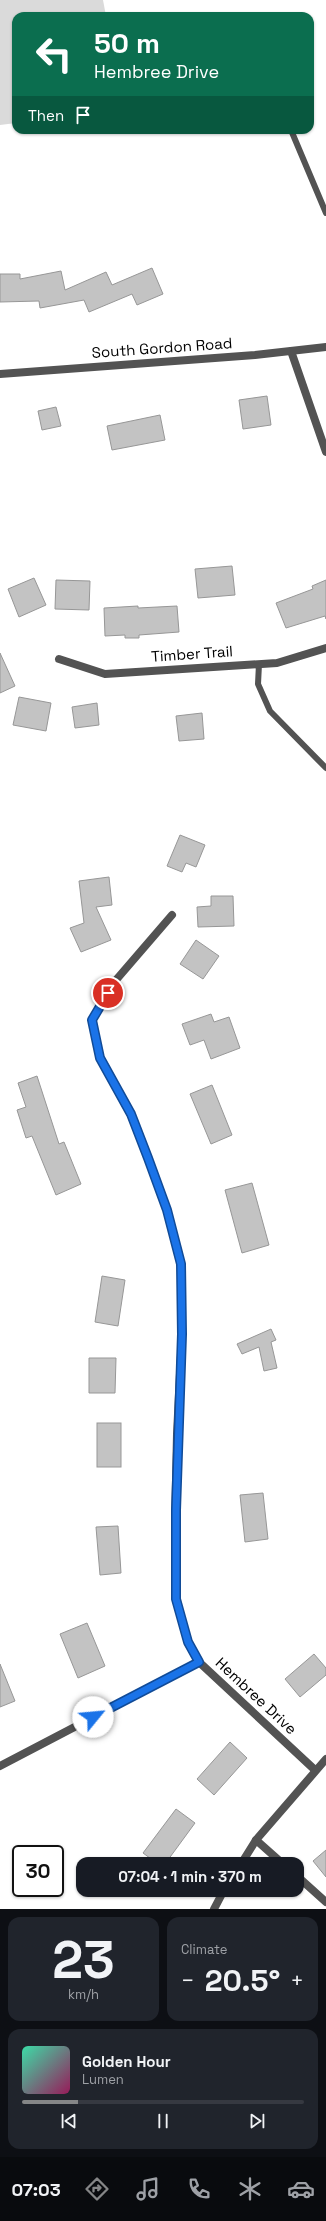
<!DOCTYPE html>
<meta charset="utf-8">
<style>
body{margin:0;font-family:"Space Grotesk",sans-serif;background:#20242c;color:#f1f3f6;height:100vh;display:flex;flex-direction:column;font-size:15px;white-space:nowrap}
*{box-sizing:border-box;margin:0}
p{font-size:13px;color:#9ea1a6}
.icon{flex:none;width:22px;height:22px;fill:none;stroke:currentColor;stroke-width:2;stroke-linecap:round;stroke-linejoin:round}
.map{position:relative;height:1909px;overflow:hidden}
.sheet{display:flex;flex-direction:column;gap:8px;padding:8px;background:#0d0f14;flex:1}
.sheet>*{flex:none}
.hud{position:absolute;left:12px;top:12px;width:302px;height:122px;border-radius:12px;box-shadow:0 1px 3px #0004;background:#0b6e4f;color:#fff;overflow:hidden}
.speed{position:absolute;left:12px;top:1845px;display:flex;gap:8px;font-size:20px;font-weight:700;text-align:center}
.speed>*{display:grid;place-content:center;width:52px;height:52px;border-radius:50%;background:#171b24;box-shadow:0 1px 3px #0004;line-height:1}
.speed .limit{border:2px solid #111;border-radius:6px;background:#fff;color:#111}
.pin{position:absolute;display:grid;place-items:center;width:34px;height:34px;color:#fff;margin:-17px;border:2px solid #fff;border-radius:50%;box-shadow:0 1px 4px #0007}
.me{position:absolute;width:44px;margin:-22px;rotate:62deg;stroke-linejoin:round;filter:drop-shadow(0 0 3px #0008)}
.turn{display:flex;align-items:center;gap:14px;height:84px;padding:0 16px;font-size:18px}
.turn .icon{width:52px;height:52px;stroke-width:2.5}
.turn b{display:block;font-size:28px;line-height:34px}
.then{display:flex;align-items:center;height:38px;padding:0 16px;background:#0003;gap:8px;font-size:15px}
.big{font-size:30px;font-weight:600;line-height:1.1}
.sheet .widget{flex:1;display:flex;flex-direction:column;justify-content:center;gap:6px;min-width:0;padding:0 14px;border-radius:12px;background:#20242c}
.sheet .dial{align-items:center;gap:0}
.dial b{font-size:52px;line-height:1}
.song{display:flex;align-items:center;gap:12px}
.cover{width:48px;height:48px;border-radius:6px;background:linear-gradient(135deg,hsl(160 70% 55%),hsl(330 70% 35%))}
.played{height:4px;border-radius:2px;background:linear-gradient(90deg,#858687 20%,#363941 20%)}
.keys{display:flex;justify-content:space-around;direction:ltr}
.heat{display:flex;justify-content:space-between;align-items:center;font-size:22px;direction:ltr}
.sheet .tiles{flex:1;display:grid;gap:8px;grid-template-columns:1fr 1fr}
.widget:last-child{grid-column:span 2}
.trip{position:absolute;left:76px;top:1857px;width:228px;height:40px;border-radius:12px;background:#171b24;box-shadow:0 1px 3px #0004;font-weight:600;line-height:40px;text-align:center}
.tab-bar{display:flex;height:64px;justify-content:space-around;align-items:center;background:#090b0e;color:#9ea1a6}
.tab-bar .icon{width:28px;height:28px}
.tab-bar .selected{color:#858687}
.tab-bar b{font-size:18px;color:#f1f3f6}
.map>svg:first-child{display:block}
</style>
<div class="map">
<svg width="326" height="1909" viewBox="0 0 326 1909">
<rect width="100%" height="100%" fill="#fff"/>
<polygon fill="#dadada" points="0,0 103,0 106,16 16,16 16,123 0,125"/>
<g fill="#c3c3c3" stroke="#979797">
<polygon points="152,268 163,294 137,305 132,294 89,312 84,300 40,308 39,301 0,302 0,274 20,274 20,279 61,271 65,290 106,272 112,285"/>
<polygon points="267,396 271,425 243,429 239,400"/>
<polygon points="56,407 61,426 42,430 38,411"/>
<polygon points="160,415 165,440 112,450 107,426"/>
<polygon points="232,566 235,595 198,598 195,569"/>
<polygon points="34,578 46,605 19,617 8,589"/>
<polygon points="56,580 90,581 89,610 55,609"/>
<polygon points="326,580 326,619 325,616 286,628 276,603 313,589 312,586"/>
<polygon points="138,606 138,608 177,606 179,632 139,635 139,638 125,638 125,635 105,636 104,608"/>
<polygon points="0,653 15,686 0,693"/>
<polygon points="19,697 51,703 46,731 13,725"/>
<polygon points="97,703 99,725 75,728 72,707"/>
<polygon points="202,713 204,739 179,741 176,716"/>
<polygon points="180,835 205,845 196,867 186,863 182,872 167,866"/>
<polygon points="109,877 112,905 96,907 111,940 81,952 70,928 84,923 79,881"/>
<polygon points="211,896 233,896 234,926 198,927 197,907 211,906"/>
<polygon points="196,940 219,956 203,979 180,964"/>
<polygon points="211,1014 214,1022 229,1017 240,1048 211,1059 204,1040 190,1045 182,1024"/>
<polygon points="37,1076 59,1144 64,1142 81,1184 56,1195 32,1136 26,1138 17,1110 26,1107 18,1083"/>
<polygon points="212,1085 232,1135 211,1144 190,1094"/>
<polygon points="252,1183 269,1245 242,1253 225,1190"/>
<polygon points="102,1276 125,1280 118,1326 95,1322"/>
<polygon points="271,1329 276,1340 271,1342 277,1368 264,1371 259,1347 242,1354 237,1344"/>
<polygon points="89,1358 116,1358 115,1393 89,1393"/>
<rect x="97" y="1423" width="24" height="44"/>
<polygon points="263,1493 268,1539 245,1542 240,1495"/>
<polygon points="118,1526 121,1573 100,1575 96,1527"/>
<polygon points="87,1623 105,1666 78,1678 60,1634"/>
<polygon points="314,1654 326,1668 326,1675 300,1697 285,1679"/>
<polygon points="0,1664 15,1701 0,1707"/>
<polygon points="230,1742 247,1758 214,1795 197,1779"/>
<polygon points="176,1809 195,1823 165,1864 158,1864 143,1853"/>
<polygon points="326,1850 326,1877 313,1861"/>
</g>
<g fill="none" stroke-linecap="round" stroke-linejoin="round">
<g stroke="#535353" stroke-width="6">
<polyline points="291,130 326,213"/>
<polyline points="259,664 258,684 270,711 326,768"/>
</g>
<g stroke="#535353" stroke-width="8">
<polyline points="291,351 326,452"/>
<polyline points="59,659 105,674 277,663 326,648"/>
<polyline points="172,915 116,980 92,1020 100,1057 131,1115 148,1158 167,1210 181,1264 182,1334 177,1434 175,1526 176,1599 188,1643 199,1662 315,1770"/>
<polyline points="0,1766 199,1662"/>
<polyline points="256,1840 283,1864"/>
<polyline points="297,1876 326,1902"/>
</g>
<g stroke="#535353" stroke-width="8">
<polyline points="0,374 255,355 326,347"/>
<polyline points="241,1864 256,1840 326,1759"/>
<polyline points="214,1909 224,1890"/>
</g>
</g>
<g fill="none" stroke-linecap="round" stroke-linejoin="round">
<g stroke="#114b97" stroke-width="10">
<polyline id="route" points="93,1717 199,1662 188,1642 176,1599 176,1510 182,1334 181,1264 167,1210 148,1158 131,1114 100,1058 92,1020 108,993"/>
</g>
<use href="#route" stroke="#1a73e8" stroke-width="7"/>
</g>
<g text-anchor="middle" stroke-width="3" stroke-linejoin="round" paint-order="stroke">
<g font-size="15" fill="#000" stroke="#fff">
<text transform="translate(162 348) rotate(-4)" y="5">South Gordon Road</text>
<text transform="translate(192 654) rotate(-4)" y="5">Timber Trail</text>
<text transform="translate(256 1696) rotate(43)" y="5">Hembree Drive</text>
</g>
</g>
</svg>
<div class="speed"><div class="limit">30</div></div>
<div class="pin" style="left:108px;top:993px;background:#d93025"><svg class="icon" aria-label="arrive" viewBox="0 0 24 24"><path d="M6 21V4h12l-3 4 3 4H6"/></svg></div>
<svg class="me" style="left:93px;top:1717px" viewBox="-20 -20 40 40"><circle r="19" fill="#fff"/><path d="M0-13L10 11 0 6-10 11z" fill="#1a73e8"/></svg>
<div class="trip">07:04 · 1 min · 370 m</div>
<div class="hud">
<div class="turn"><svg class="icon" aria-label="left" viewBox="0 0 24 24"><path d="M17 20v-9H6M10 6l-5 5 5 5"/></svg><div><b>50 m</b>Hembree Drive</div></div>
<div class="then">Then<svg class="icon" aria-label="arrive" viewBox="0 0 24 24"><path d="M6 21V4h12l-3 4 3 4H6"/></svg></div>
</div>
</div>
<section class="sheet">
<div class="tiles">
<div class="widget dial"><b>23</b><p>km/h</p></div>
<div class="widget"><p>Climate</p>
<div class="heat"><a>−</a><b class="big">20.5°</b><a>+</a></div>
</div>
<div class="widget">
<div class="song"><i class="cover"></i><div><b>Golden Hour</b><p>Lumen</p></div></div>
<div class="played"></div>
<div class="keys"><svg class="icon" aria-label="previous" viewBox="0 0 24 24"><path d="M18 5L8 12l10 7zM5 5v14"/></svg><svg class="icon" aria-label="pause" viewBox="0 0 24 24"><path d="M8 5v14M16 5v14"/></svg><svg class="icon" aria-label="next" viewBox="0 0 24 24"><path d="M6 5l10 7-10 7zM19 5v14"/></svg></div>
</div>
</div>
</section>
<nav class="tab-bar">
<b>07:03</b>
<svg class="icon selected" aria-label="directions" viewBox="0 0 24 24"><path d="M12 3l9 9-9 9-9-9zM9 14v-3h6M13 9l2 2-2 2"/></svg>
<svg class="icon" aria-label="music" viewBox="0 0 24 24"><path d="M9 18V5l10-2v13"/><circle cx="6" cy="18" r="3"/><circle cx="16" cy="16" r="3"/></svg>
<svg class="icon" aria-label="phone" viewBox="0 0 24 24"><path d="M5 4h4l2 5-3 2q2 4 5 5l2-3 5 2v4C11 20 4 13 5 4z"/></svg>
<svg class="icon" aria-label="climate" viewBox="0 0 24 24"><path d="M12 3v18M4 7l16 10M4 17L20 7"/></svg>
<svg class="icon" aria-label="car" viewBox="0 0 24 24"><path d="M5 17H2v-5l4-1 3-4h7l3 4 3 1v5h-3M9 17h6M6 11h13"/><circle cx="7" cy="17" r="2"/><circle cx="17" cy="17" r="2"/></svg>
</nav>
